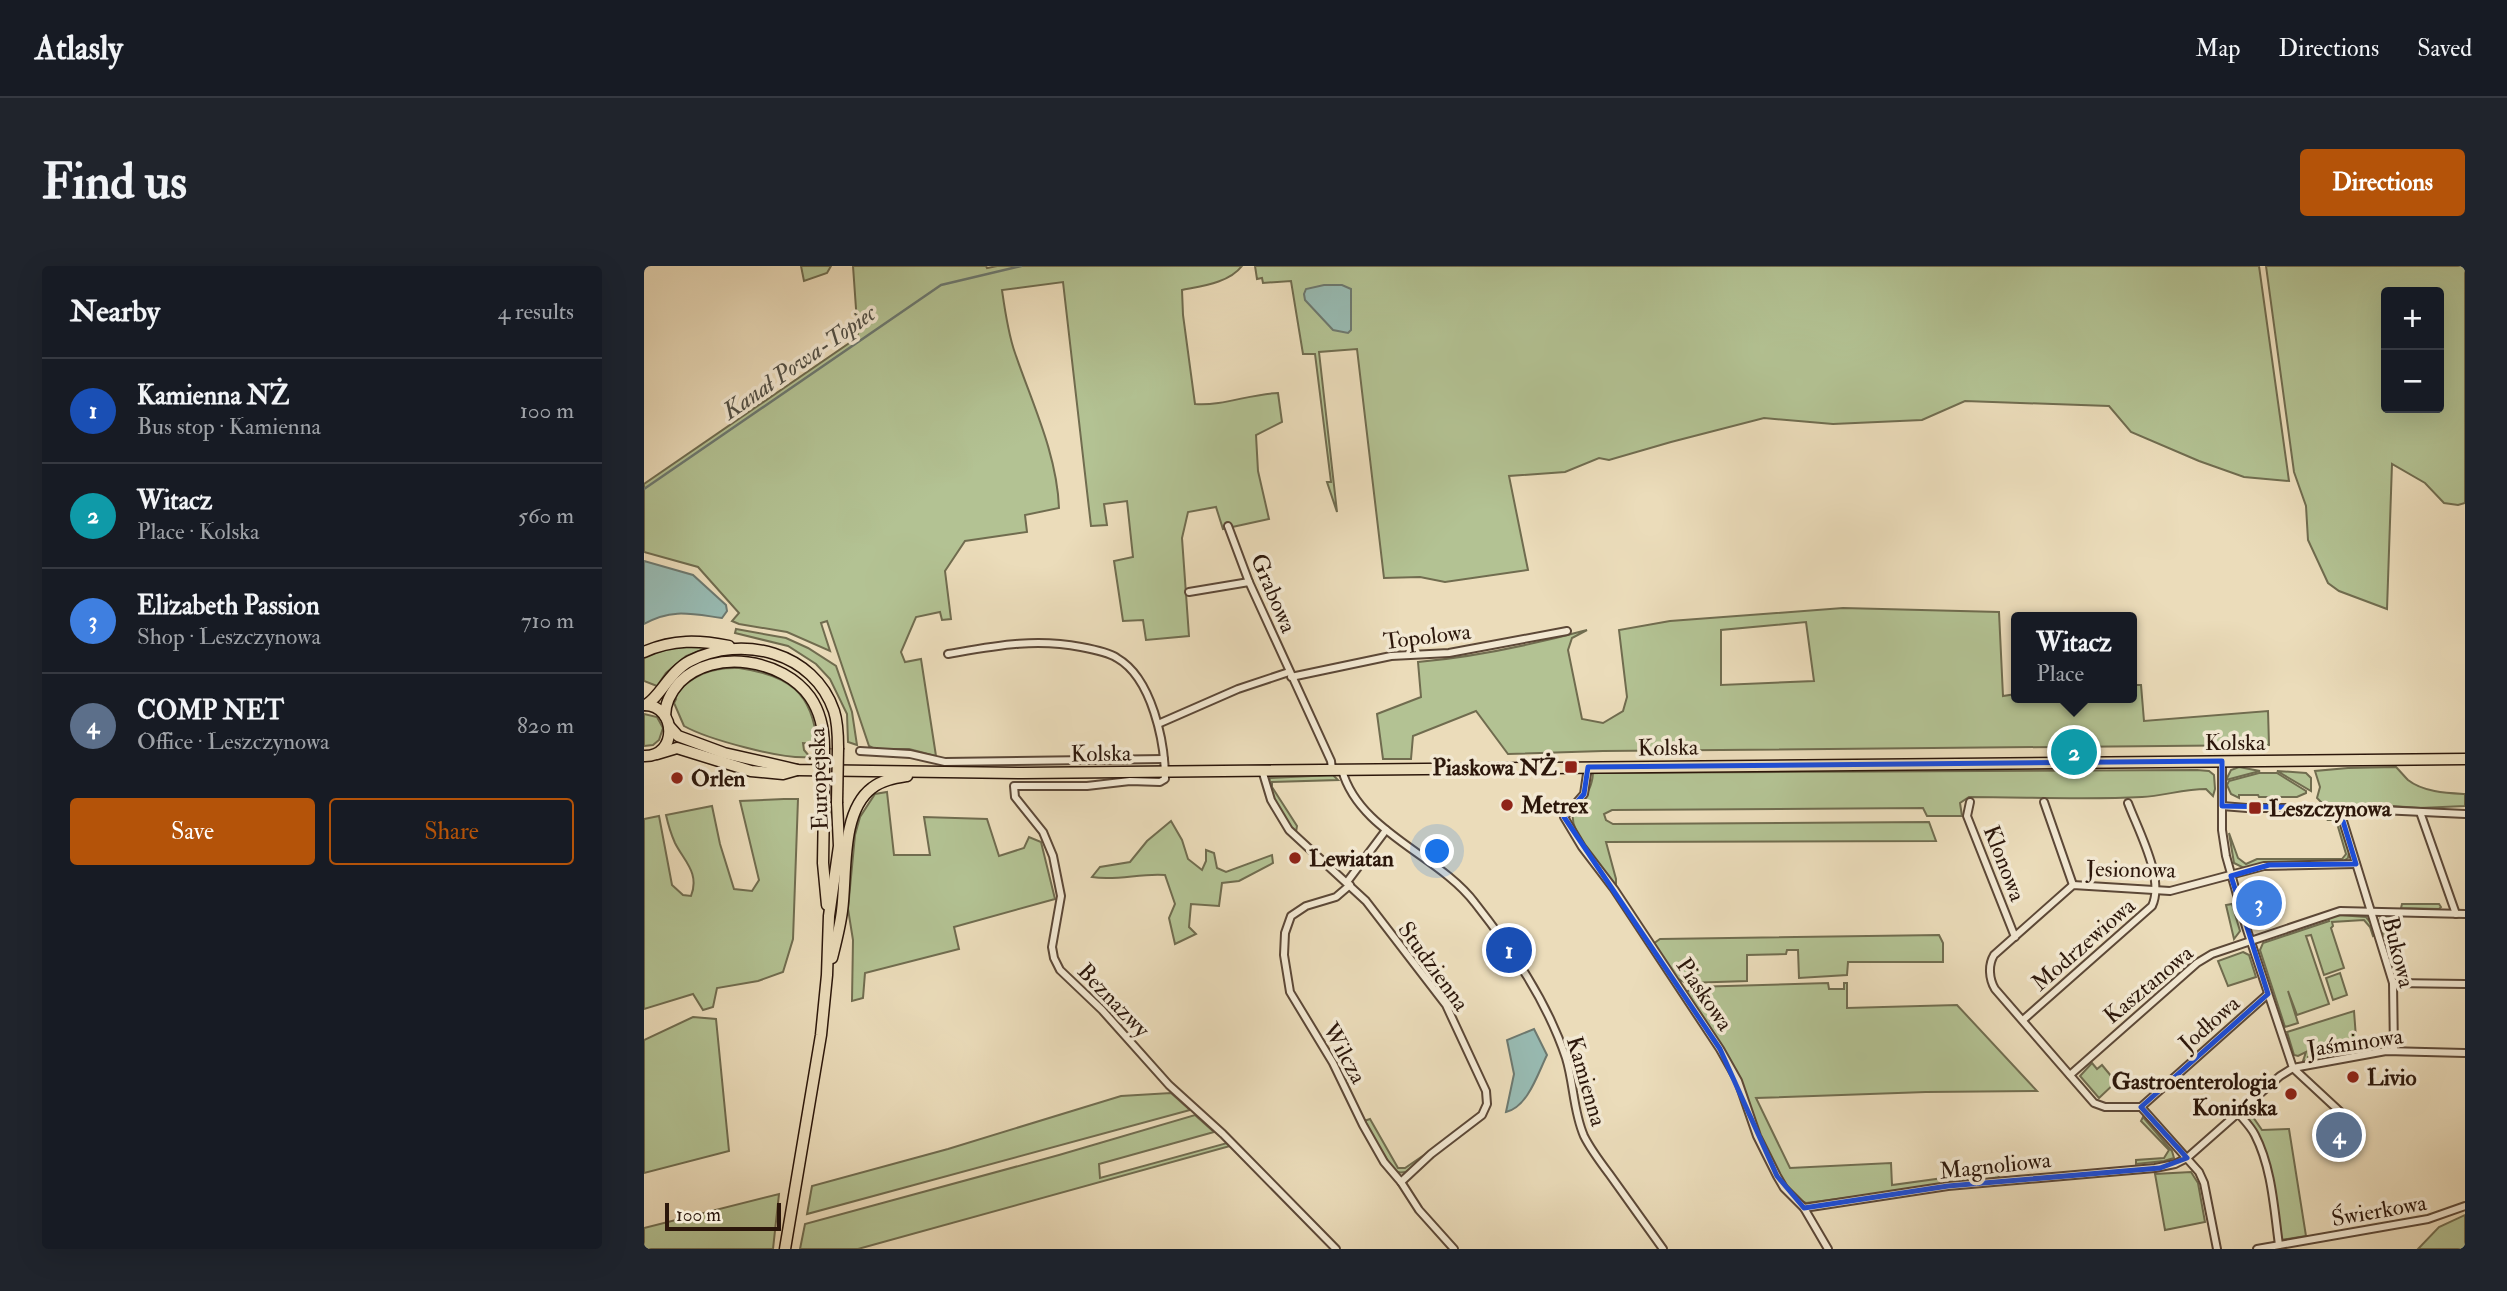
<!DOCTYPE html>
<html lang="en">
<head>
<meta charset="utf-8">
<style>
	:root { --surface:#171b24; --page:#20242c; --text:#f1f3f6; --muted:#9ea1a6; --line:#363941; --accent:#b45309 }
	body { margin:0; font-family:"IM FELL Double Pica",serif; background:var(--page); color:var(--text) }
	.controls { position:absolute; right:21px; top:21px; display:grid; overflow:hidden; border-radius:7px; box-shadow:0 7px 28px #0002 }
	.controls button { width:63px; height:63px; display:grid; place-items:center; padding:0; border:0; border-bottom:2px solid var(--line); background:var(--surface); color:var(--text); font:35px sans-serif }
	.scale { position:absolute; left:21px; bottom:18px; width:116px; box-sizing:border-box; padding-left:7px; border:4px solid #2c170b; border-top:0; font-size:19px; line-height:24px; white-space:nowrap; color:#2c170b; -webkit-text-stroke:5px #f2e8d2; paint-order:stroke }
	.you { position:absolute; left:794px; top:586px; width:24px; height:24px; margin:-18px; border:5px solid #fff; border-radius:50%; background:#1a73e8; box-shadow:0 0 0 10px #1a73e833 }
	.badge { display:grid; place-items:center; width:46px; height:46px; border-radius:50%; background:var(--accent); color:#fff; font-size:23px; font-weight:700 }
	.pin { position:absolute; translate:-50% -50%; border:4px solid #fff; box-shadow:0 2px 7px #0006 }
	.popup { position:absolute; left:1367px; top:346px; width:126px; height:91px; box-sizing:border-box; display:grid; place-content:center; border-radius:7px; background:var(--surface); filter:drop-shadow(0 2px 5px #0005); font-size:23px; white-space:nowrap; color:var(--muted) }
	.popup b { font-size:26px; color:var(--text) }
	.popup::after { content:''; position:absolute; left:50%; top:100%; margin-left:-14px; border:14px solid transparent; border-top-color:var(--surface) }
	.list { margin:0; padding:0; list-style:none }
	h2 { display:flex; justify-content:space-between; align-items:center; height:91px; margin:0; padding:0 28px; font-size:30px }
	h2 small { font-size:23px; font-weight:400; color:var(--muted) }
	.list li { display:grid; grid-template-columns:46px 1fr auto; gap:21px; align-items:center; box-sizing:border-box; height:105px; padding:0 28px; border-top:2px solid var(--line) }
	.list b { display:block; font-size:26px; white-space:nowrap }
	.list p { margin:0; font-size:23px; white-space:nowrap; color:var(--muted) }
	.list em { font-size:23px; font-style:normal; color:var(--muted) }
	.actions { display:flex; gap:14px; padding:21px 28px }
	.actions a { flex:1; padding:16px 0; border:2px solid var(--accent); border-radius:7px; text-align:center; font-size:24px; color:var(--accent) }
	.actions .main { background:var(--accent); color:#fff }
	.map { position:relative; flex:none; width:1821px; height:983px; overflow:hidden; border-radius:7px }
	header { display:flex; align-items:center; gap:42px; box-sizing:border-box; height:98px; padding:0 35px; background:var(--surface); border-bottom:2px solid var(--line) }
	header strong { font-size:33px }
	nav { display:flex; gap:38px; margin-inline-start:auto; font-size:24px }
	.intro { display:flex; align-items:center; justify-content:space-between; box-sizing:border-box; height:168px; padding:0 42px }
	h1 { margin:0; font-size:49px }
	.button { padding:18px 32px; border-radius:7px; background:var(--accent); color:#fff; font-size:24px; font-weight:700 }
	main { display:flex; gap:42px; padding:0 42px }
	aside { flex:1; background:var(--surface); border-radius:7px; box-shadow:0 7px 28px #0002 }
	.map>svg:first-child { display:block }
	.green { fill:#b3c293; stroke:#706c4f; stroke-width:2; fill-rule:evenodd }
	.water { fill:#98bbb3; stroke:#6d7970; stroke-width:2 }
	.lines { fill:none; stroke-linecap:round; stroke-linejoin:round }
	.stream { stroke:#6d7970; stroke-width:2.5 }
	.street-casing { stroke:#5c4837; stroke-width:10 }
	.primary-casing { stroke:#2c170b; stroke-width:13 }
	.street { stroke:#f2e8d2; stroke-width:6 }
	.primary { stroke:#ebdcba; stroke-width:10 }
	.primary-bridge-casing { stroke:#2c170b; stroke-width:13; stroke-linecap:butt }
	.primary-bridge { stroke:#ebdcba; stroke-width:10 }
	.marked { fill:none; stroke:#1d4ed8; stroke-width:5; stroke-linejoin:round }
	.poi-dot { fill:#8f2418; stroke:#f2e8d2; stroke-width:2.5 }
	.labels { text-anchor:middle; stroke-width:7; stroke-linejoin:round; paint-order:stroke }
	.street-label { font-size:23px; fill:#2c170b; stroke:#f2e8d2 }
	.poi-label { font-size:23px; font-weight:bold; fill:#2c170b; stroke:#f2e8d2; text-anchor:start }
	.water-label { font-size:24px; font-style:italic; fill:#525046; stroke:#f2e8d2 }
</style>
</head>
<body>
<header>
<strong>Atlasly</strong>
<nav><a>Map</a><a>Directions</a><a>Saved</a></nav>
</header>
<div class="intro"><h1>Find us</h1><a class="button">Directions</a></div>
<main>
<aside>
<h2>Nearby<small>4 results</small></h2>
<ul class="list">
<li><span class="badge" style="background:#1a4fb4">1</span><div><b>Kamienna NŻ</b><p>Bus stop · Kamienna</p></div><em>100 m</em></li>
<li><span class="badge" style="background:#0f9aa8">2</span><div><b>Witacz</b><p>Place · Kolska</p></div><em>560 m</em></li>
<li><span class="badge" style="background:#3f7fe0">3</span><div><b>Elizabeth Passion</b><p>Shop · Leszczynowa</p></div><em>710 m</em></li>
<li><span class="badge" style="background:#5c6f8a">4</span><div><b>COMP NET</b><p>Office · Leszczynowa</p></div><em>820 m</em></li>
</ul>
<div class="actions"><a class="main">Save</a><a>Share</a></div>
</aside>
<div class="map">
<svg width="1821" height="983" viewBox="0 0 1821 983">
	<rect width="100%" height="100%" fill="#ebdcba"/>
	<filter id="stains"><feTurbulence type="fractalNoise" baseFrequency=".00286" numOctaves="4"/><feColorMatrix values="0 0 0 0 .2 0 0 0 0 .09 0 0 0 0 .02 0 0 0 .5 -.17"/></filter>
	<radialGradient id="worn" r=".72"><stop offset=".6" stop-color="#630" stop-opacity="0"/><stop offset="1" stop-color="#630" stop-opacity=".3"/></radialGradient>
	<g class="green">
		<path d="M157,0H187L183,7L160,15Z"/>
		<path d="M209,0H342L343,2L353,0H598C585,17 558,20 538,24L539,49L551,138C580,140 605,128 634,127L638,156L612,169L614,205L625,253L579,263L572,241L544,246L538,272L545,370L502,374L499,354L479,355L470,295L489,291L483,235L460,238L463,259L447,260L419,16L358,24C361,45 364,67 371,87C388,137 413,188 415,242L381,249L383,266L321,275L301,305L307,353L298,354L296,346L272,351L257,386L261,396L277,393L292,490L265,483H231L225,480L183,355L177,357L186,385L143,366L95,358L88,355L95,347L54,301L0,286V218L214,71Z"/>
		<path d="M611,0H1615L1645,215L1600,211L1555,195L1487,166L1465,140L1321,135L1278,154L1189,158L1120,152L1027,176L965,194L955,192L921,206L865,210L884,304L801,316L776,311L740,312L713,83L675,86L693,246L683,216H687L671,88H659L647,15L619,17L618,12L613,13Z"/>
		<path d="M1622,0H1821V237L1814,239L1800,237L1781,217L1748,198L1743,343L1695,325L1684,317L1664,274L1662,240L1650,206ZM1742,26H1795V142H1742Z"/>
		<path d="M1199,342L1355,346L1359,430L1372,428V432H1488V419H1497L1500,455L1624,445L1625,479L959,485L864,488L832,445L769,470L767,493H739L733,448L777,431L774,396C831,391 887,379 943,364L928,372L924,384L938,453L959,457L979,445L983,431L975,364L1026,355ZM1162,356L1170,415L1077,419V364Z"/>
		<path d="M92,363L142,372L164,382L192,400L208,446L213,479L204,476L203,448L186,413L172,398L144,380L91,367Z"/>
		<path d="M41,378L65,381L42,390L22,407L13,420L0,415V390Z"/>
		<path d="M95,402C144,409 169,426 173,478L159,477L160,484L166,491C139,494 63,473 40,460L30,437L32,433L29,431C48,409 67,401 95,402Z"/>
		<path d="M0,448L13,451L19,462L15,474L9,479L0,480Z"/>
		<path d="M1595,501L1616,505L1582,514L1587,504Z"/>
		<path d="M1752,501C1756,505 1760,510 1764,514C1779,526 1803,527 1821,528V540L1776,542L1734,539H1680L1673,532L1676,521L1671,505L1704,502Z"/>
		<path d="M1553,504L1565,505L1570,509L1571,523L1569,530L1562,523C1540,523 1519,530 1498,531C1440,534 1383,531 1325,531L1316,537L1318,550H1283L1279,542L968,544L960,548L962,554L969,558L1285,556L1292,575L962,576L972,613V621C962,608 921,562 930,546C939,532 948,525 949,507Z"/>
		<path d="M1633,505L1662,507L1667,512V525Z"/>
		<path d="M1615,507H1633L1662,525V527L1653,531H1615L1614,529H1595V532L1587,528L1583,519L1585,515Z"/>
		<path d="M689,509L694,514L628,516V521L653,560L652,566C642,556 622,525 626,512Z"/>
		<path d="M243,526L250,589H286L280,551L343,553L355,590L380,582L385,571L397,576L411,633L310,661L315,683L221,707L219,732L208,735L209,674L204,643L211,569L216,551L231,528Z"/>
		<path d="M140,533H154L149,673L139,706L114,715L73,722L69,741L59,744L49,728L0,743V553L15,550L28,619L39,629L47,630C56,607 40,595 31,577C27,568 24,558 22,549L68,540L76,578L90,623L108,625L115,614L96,535Z"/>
		<path d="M1687,547L1695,553L1705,586L1704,592L1698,596H1625L1600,602L1590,597L1585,567L1594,592L1602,598L1613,593H1698L1702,588L1692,554H1684Z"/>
		<path d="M527,555L538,574L544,593L558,604L562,595V584L570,587L573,602L582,606L628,589L629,597L595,615L578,617L575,640L547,638L545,661L552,668L531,678L525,652L531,638L521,609C496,607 473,615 448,611L456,601L486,596L503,575Z"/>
		<path d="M1588,638L1596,665L1590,673L1582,639Z"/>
		<path d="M1758,638H1795L1797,641L1795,643L1757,642Z"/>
		<path d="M1695,649L1722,651L1727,657L1731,669L1729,670L1726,661L1720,654L1688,656L1689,660L1687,662L1700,702L1680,709L1667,669L1662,670L1685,738L1653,749L1644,725L1654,757L1641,761L1616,684L1619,677L1685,655L1684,652Z"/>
		<path d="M1745,650L1746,654L1739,662C1744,678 1746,711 1766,712V714H1756L1749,709L1734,657L1737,651Z"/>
		<path d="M1295,669L1299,677V696H1204L1203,709L1155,712L1154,684H1143L1142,688L1103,689V715L1042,717L1032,712L1009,678L1016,673Z"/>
		<path d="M1599,686L1605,689L1612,711L1584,720L1574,695Z"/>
		<path d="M1696,707L1703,729L1689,734L1682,712Z"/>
		<path d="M1184,717L1185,723H1200V717H1203V742L1313,739L1393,825L1282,826L1112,832L1146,902L1247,897L1248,919L1321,909L1327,904L1339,902L1346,908L1354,907L1355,912L1162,937L1155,934L1135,910L1106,847L1096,814L1042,727L1048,721Z"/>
		<path d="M1710,745L1713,785L1710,786L1708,783L1693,786V789L1679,792L1677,788L1664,791V794L1659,795L1662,786L1654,790L1650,789L1643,766Z"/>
		<path d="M49,751L72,753L85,885L0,907V774Z"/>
		<path d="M1448,797L1453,803L1458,799L1472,816L1455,832L1436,810Z"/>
		<path d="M527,827L546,844L163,948L168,920L304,883L477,830Z"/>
		<path d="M711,836L720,855L726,853L754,902H761L783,887C774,898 764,911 750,905L714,846Z"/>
		<path d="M1613,838L1615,840L1607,848L1618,864L1645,863L1662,970L1637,974L1617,876L1602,853L1605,851L1604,846Z"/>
		<path d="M551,849L570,866L455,898L456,912L583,877L586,880L214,983H156L161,958L415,889Z"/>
		<path d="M1499,851L1528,885L1530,892L1520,895L1492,898V894L1520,892L1525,884L1497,855Z"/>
		<path d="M1547,906L1554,917L1561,956L1521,964L1511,908Z"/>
		<path d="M135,928L129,983H0V962Z"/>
		<path d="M1821,949V983H1774L1795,961Z"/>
	</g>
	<g class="water">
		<path d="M680,19H698L707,23V64L704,67L689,64L661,34L660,28L662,23Z"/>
		<path d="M0,295L49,309L82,339L83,345L78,352C48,348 28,342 0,358Z"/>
		<path d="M890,763L903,789C894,807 884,841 862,846L870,808L863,774Z"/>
	</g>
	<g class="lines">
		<path class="stream" d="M0,223L297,19L377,0"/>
		<g class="street-casing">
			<g id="street">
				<path d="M584,260L605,316L687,495L688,503"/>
				<path d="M545,326L605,316"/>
				<path d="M304,388C351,380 390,372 437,381C448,383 464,386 473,392C508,412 521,476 521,513L516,516L486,515L443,520H370L371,531L399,566L409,590L417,630L408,681L410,692L416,704L458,744L525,819L579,868L692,983"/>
				<path d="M647,411L747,390L805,387L923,365"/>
				<path d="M514,458L594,423L645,406"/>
				<path d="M216,485L266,488L301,496L520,493"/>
				<path d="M944,501L940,528L920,551L938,581L970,623L1076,783L1094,815L1113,870L1133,910L1140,922L1160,942L1184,983"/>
				<path d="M618,504L627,534L645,564L722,635L802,739L842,825L843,838L838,849L787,888L757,916"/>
				<path d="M698,504C715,566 795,589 831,637C868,684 903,735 922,792C930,818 929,845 940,870C947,884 957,897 966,909C984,934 1001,958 1019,983"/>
				<path d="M1326,536L1323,550L1371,671"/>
				<path d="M1400,536L1429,619"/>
				<path d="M1578,540L1603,542H1695L1821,548"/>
				<path d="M1695,542L1749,717L1750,785"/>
				<path d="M1776,546L1812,648"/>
				<path d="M703,616L742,564"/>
				<path d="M706,619L692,631L662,640L647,650L641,667L640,689L646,726L689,797L719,859L740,896L757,916L775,944L810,983"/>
				<path d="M1749,717L1821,718"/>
				<path d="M1379,754L1508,640C1521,613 1494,564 1484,537"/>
				<path d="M1649,802L1742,785L1821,787"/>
				<path d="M1649,802L1705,854"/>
				<path d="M1426,809L1553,697L1568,688L1696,645L1821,648"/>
				<path d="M1497,841H1461L1450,837L1351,723C1345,713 1344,699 1350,689L1429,619L1526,625L1620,600L1712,598"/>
				<path d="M1497,841L1624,728"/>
				<path d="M1497,841L1555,906L1560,917L1573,983"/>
				<path d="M1594,847C1600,854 1607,861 1611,869C1628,902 1630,943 1635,979"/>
				<path d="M1160,942L1304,920L1511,902L1531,898L1543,892L1636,810L1649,802L1602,661L1582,590L1578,564V495"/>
				<path d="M1613,983L1784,953L1821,940"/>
			</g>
		</g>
		<g class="primary-casing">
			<g id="primary">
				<path d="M0,386C29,373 55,374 85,380"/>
				<path d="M1,439C14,434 26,405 46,395C98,368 170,386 190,445C194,457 194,470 194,482"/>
				<path d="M21,450C21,436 27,426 36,416C70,382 139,393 166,431C177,447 180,464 180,482"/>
				<path d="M26,461L34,470L80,487L154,504L379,507L1821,493"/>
				<path d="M13,488L33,482L107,505L139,508L153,504"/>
				<path d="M0,490C34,491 33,440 1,439"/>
				<path d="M180,537L179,597L183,639"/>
				<path d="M188,692C192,676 196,661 198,645C203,609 196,546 228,522C238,514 251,512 263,510"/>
				<path d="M141,983L177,769L183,709L185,650L195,580L193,537"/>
			</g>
		</g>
		<use href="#street" class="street"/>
		<use href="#primary" class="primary"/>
		<g class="primary-bridge-casing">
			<g id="primary-bridge">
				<path d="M180,537V482"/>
				<path d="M193,537L194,482"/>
			</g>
		</g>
		<use href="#primary-bridge" class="primary-bridge"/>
	</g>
	<path class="marked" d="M1578,495V540L1695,542L1712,598L1625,599L1587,610L1624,728L1497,841L1543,892L1516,902L1304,920L1160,942L1133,910L1076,783L920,551L940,528L944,501Z"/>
	<g class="poi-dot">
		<rect x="920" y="494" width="14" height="14" rx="3.5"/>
		<circle cx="33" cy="512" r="7"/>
		<circle cx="863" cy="539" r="7"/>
		<rect x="1604" y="535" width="14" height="14" rx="3.5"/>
		<circle cx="651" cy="592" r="7"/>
		<circle cx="1709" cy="811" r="7"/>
		<circle cx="1647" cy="828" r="7"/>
	</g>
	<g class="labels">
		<g class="street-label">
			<text transform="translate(630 327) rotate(67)" y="8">Grabowa</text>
			<text transform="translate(783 370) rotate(-7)" y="8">Topolowa</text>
			<text x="1591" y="484">Kolska</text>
			<text transform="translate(1024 481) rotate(-1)" y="8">Kolska</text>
			<text transform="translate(457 487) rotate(-1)" y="8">Kolska</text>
			<text transform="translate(174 513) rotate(-92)" y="8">Europejska</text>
			<text transform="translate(1361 597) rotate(69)" y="8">Klonowa</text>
			<text transform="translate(1487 603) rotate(1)" y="8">Jesionowa</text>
			<text transform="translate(1439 678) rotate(-41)" y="8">Modrzewiowa</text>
			<text transform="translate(1755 686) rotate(76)" y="8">Bukowa</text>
			<text transform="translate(790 700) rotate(54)" y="8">Studzienna</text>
			<text transform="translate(1504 718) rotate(-40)" y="8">Kasztanowa</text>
			<text transform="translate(1061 728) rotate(56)" y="8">Piaskowa</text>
			<text transform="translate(470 734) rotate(46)" y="8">Beznazwy</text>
			<text transform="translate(1565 757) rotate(-41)" y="8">Jodłowa</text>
			<text transform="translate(1711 776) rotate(-8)" y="8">Jaśminowa</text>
			<text transform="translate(701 787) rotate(61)" y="8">Wilcza</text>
			<text transform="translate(943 815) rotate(74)" y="8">Kamienna</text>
			<text transform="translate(1351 899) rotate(-6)" y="8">Magnoliowa</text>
			<text transform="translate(1735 944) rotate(-10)" y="8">Świerkowa</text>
		</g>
		<g class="poi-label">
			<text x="913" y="509" text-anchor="end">Piaskowa NŻ</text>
			<text x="47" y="520">Orlen</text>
			<text x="877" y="547">Metrex</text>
			<text x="1625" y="550">Leszczynowa</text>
			<text x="665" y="600">Lewiatan</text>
			<text x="1723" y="819">Livio</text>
			<text x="1633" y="823" text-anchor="end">Gastroenterologia<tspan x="1633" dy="26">Konińska</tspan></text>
		</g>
		<g class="water-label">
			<text transform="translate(155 96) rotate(-35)" y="8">Kanał Powa-Topiec</text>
		</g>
	</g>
	<rect width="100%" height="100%" filter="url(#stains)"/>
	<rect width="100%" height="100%" fill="url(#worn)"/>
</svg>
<div class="controls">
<button>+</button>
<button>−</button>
</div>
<div class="scale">100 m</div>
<div class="you"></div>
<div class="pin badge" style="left:865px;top:684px;background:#1a4fb4">1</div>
<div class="pin badge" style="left:1430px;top:486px;background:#0f9aa8">2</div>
<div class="popup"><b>Witacz</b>Place</div>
<div class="pin badge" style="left:1615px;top:637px;background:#3f7fe0">3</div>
<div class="pin badge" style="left:1695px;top:869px;background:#5c6f8a">4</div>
</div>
</main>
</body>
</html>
